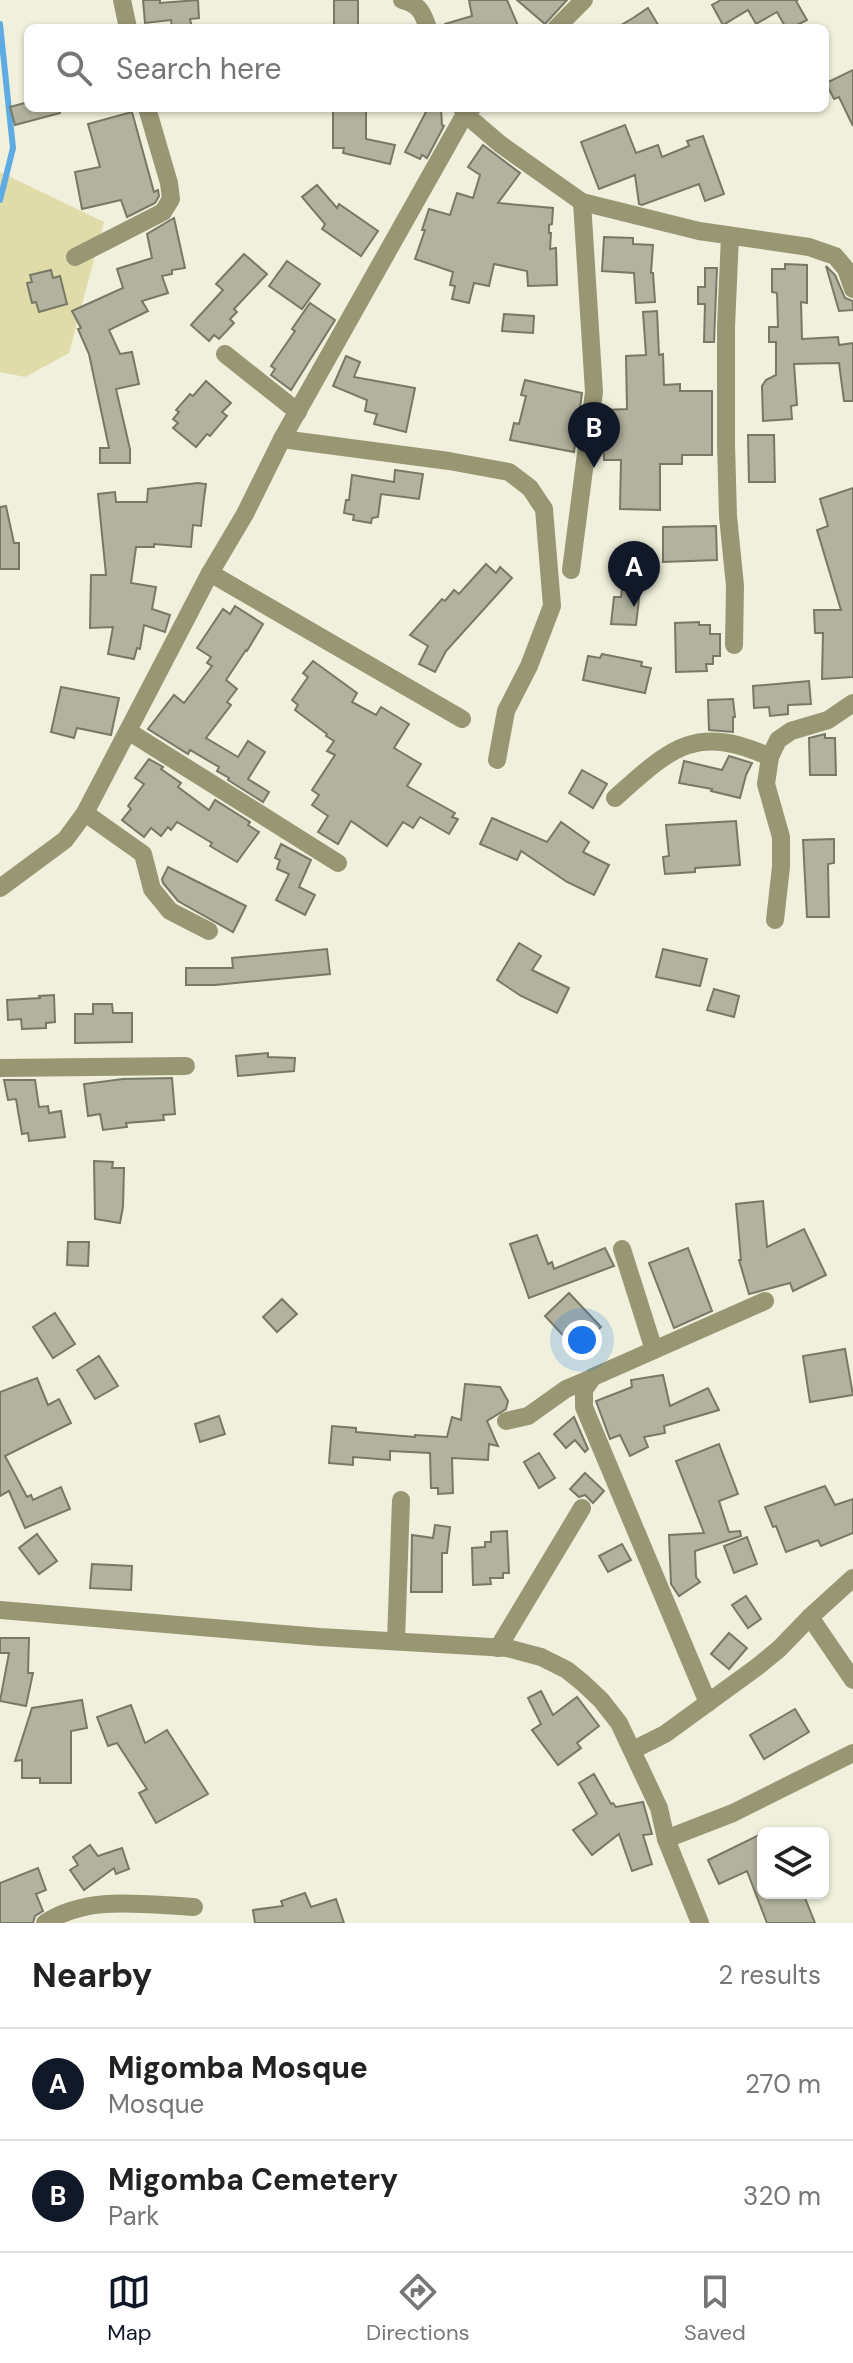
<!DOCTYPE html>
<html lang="en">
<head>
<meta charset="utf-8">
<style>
	:root { --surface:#fff; --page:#f6f6f6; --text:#222; --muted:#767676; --line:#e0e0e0; --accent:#111827 }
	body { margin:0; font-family:"DM Sans",sans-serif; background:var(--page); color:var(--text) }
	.controls { position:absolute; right:24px; bottom:24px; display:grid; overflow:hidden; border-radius:12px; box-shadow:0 2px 6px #0004 }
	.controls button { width:72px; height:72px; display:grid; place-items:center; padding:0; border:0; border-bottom:2px solid var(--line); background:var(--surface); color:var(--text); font:40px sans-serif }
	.you { position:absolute; left:582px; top:1340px; width:28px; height:28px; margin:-20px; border:6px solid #fff; border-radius:50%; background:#1a73e8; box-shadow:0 0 0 12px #1a73e833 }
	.badge { display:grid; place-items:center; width:52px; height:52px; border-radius:50%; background:var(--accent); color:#fff; font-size:26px; font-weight:700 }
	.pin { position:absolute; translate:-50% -66px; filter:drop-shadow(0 2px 4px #0008) }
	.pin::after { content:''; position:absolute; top:42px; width:28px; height:24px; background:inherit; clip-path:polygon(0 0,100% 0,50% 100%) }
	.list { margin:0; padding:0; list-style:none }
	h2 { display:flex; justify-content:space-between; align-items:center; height:104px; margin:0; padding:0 32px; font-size:34px }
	h2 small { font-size:26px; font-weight:400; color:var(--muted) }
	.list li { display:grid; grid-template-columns:52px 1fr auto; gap:24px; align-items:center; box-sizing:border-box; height:112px; padding:0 32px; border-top:2px solid var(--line) }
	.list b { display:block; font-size:30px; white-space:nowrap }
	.list p { margin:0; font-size:26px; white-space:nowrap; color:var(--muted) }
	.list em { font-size:26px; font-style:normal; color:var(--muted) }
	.icon { flex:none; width:44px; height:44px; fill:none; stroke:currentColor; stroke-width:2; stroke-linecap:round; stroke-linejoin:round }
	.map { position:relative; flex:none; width:853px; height:1923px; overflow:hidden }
	.search { position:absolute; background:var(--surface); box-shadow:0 2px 6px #0004; left:24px; right:24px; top:24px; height:88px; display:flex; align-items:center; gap:20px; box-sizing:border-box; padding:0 28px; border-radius:12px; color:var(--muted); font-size:30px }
	.sheet { height:328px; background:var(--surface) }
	nav { display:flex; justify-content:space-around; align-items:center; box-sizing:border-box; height:112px; border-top:2px solid var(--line); background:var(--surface); font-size:22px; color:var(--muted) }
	nav a { display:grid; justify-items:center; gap:4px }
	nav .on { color:var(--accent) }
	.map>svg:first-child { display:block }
	.green { fill:#dfdca9 }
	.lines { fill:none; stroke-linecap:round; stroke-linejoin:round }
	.stream { stroke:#5eabe3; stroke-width:6 }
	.building { fill:#b2b29e; stroke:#787866; stroke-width:2 }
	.minor { stroke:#989673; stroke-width:18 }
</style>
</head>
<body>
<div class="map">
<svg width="853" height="1923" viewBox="0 0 853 1923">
	<rect width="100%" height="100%" fill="#f0f0dc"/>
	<path class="green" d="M0,172L104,222L69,353L25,377L0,372Z"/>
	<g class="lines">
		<path class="stream" d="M0,24L13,148L0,200"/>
	</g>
	<g class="building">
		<path d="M143,0H160V3L198,0L199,18L190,19L192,28H172L171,20L145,23Z"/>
		<rect x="334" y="0" width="24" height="28"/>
		<path d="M469,0H507L519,28H446L445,24L472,16Z"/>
		<path d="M517,0H567L545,24Z"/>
		<path d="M721,0H798L796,1L807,20L791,28H786L777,12L756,24L748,10L723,25L712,5Z"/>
		<path d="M648,8L660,28H616L633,18Z"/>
		<path d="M853,70V126L839,97L834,99L826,83Z"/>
		<path d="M28,102V108H59L60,113L15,125L10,107Z"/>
		<path d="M333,108H366V139L395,145L390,164L343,153L344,148H333Z"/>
		<path d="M428,108H441L442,125L444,126L427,158L422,155L420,159L405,152Z"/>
		<path d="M132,112L154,192L158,190L159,196L155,203L127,217L121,200L82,209L75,172L100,167L88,124Z"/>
		<path d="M625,125L636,153L658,145L662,157L689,146L687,141L703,136L724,194L705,201L699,184L642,205L639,204L635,175L599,189L581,142Z"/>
		<path d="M483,145L520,173L498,203L553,208L552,224L549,225V233H551L550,249L556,248L557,285L528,286L527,271L494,264L489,286L474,283L469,303L452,299L455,286L450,285L453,272L415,259L425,230H422L429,209L450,215L457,193L473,198L480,175L468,167Z"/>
		<path d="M317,185L337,208L339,204L378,231L361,256L322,229L325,224L302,197Z"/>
		<path d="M174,218L185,268L172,270V274L162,276L168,293L142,301L148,311L109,330L120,354L132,352L139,384L116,389L130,449V463H100V448H109L89,354L78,329L81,328L72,311L123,288L117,269L152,258L147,234Z"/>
		<path d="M604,237L633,238V244L653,245L651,273H653L655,302L636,303L634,273L602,271Z"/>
		<path d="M244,254L267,274L234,309L237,312L230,319L234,323L219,339L214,335L209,341L191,325L223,290L216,284Z"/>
		<path d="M287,261L320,284L302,309L269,286Z"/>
		<path d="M785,264L807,265V303L801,302L802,339L838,337L839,345L853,343V401H844L839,363L794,364L797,405L791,406L792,419L763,421L762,386L766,380L776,375V342H769V327H778L777,293L772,292V269H785Z"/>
		<path d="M826,266L835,275L845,298L853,301V310L839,311Z"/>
		<path d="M705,268H717L714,342H704L705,304H698V287H705Z"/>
		<path d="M51,270L53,278L60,276L67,304L39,312L36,302L32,303L27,283L32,282L30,275Z"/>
		<path d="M310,303L335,320L291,390L271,375L275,369L271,366L295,331L292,329Z"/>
		<path d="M657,311L659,355L663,354L664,385L680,384V391H712V455H682V464H660V510L620,509L621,460H604L602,426L604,410L627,409L626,356L646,355L643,312Z"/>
		<path d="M504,314L534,316L533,333L502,331Z"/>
		<path d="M346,356L360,362L354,377L415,388L406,432L374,424L377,414L365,411L367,400L333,386Z"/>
		<path d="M525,380L582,393L574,452L510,440L514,423L519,424L526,396L521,395Z"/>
		<path d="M206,381L231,403L222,412L227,416L210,436L207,434L196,447L173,428L178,423L173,419L179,412L176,410L190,394L193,396Z"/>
		<path d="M748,435H774L775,482H749Z"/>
		<path d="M395,470L423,474L419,499L381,494L378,517L372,518L371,523L353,520L354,515L344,513L346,500H349L352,475L394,482Z"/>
		<path d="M198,483L206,484L204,498L201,526L193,525L191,547L154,544V547H136L131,583L156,587L152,609L170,615L165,632L144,625L140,649L137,648L134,659L108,654L113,627L90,628L91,575H106L98,494L115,492L116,502H147L148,489Z"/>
		<path d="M853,488V677L822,679L823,633H815L814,610H841L817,530L828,526L820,499Z"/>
		<path d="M6,506L14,543H19V569H0V507Z"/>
		<path d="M716,526L717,560L663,562V527Z"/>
		<path d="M486,564L496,573L500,567L512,578L446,651L435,672L419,664L428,646L410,635L442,599L445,601L454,590L459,594Z"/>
		<path d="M622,589L640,590L636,625L611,624L614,597H621Z"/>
		<path d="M235,606L263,624L247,651L246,650L226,680L237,689L227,702L231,705L206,738L238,757L248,741L265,752L248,779L269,792L263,802L228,780L229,778L217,771L219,767L190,750L188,754L148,729L174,695L184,703L212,666L207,663L211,657L197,648L223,609L230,614Z"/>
		<path d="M699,622V625H710V634H720V656H713V664H706L707,671L676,672L675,623Z"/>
		<path d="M602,654L642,662L641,666L651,668L645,693L583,680L588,656L600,658Z"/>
		<path d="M313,661L357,693L352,702L376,715L381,707L409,724L394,748L421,764L407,786L455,813L452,817L458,819L449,834L420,817L413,828L403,822L387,846L351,821L338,844L318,832L328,816L312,805L319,795L312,790L335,755L327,751L334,741L326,736L327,734L295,710L298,705L292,700L308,677L303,673Z"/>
		<path d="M809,681L811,704L788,705V714L770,716L769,707L754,708L753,686Z"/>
		<path d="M61,687L119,698L111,735L77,728L74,738L51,732Z"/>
		<path d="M733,699L735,717H733V732L709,730L708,700Z"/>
		<path d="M825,734V738H835L836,775H810L809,738Z"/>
		<path d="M729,756L752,763L746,775L740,798L711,791L712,789L679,783L684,761L722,770Z"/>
		<path d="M149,759L163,767L161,769L181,783L178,787L209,810L215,800L250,822L248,825L259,832L237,862L210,846L212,843L177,822L171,830L168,827L161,836L151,828L144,837L122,820L131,809L128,806L144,784L135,778Z"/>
		<path d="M582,770L607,784L593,808L569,793Z"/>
		<path d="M492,818L547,842L561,822L589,842L583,852L609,865L594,895L567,882L521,851L517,860L480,844Z"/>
		<path d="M736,821L740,865L695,868V872L665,874L663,857L669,856L666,825Z"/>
		<path d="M834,839V863L828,864L829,917H807L803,840Z"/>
		<path d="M281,844L311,860L299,887L315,895L305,915L276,900L289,874L277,869L280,860L275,858Z"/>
		<path d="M168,867L246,906L233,932L178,901L163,883L162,879Z"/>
		<path d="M519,943L541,956L532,970L569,988L557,1013L521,996L497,980Z"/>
		<path d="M327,949L330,974L215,985H186V968H233L232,958Z"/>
		<path d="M663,949L707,959L700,986L656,977Z"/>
		<path d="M714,989L739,996L734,1017L707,1010Z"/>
		<path d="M54,995L55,1022L46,1023V1028L22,1029L21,1019L8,1020L7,1000L40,998L39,996Z"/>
		<path d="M93,1004H112L113,1013H132V1042L75,1043V1014H93Z"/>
		<path d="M268,1053V1057L295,1058L294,1071L238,1076L236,1056Z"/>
		<path d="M172,1078L175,1114L163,1115L164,1120L126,1123L127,1127L103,1130L100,1114L88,1116L84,1084L123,1079Z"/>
		<path d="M4,1080H35L39,1107L48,1106L49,1113L61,1111L65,1137L29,1141L28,1133L22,1134L16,1099L8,1100Z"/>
		<path d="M94,1161L113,1162L112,1168H124L123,1207L120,1223L95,1219Z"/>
		<path d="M763,1201L767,1247L804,1229L826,1275L793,1291L790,1283L749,1294L739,1260H741L736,1204Z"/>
		<path d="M537,1235L548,1264L552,1262L554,1269L605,1248L614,1266L529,1298L510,1244Z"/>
		<path d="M68,1242H89L88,1266L67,1265Z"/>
		<path d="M688,1248L712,1311L674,1328L649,1263Z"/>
		<path d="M569,1293L601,1327L576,1349L545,1316Z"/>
		<path d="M282,1299L297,1314L277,1332L263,1317Z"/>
		<path d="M55,1313L75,1344L53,1358L33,1327Z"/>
		<path d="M845,1349L853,1395L810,1402L803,1356Z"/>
		<path d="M99,1356L118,1386L95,1399L77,1370Z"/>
		<path d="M663,1375L670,1406L708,1388L719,1410L664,1426L665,1433L644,1437L648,1447L630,1456L620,1435L610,1439L596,1401L632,1387L631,1380Z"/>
		<path d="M37,1378L48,1405L59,1399L71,1423L5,1456L27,1497L31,1495L33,1500L61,1487L70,1509L25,1528L9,1491L0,1496V1392Z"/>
		<path d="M465,1384L500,1387L508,1401L506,1409L487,1421L498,1446L489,1444L488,1460L452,1458L453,1493L438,1494V1488H431L430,1453L390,1451V1460L353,1457V1465L329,1463L332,1426L356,1428V1432L415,1437V1435L447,1437L452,1417L461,1420Z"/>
		<path d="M219,1416L225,1434L200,1442L195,1424Z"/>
		<path d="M574,1417L588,1449L585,1452L575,1440L566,1448L554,1434Z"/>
		<path d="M719,1444L738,1494L719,1501L729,1532L740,1531L741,1536L695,1551L696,1577L700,1582L679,1596L671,1584L669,1535L704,1533L676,1461Z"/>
		<path d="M539,1453L555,1478L539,1488L524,1462Z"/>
		<path d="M585,1473L604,1491L593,1503L585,1495L579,1497L570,1489Z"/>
		<path d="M825,1486L835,1505L853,1499V1533L821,1546L818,1540L786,1552L776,1526L773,1527L765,1507Z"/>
		<path d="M435,1525L450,1527L447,1553H442V1592H411L412,1535L433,1538Z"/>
		<path d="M507,1531L509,1573H503V1578H490L491,1584L473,1585L472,1548L485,1547V1542H491V1532Z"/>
		<path d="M37,1534L57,1561L39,1574L19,1548Z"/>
		<path d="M747,1537L757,1564L734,1573L724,1546Z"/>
		<path d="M622,1544L631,1560L608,1572L599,1556Z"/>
		<path d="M92,1564L132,1566L131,1590L90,1588Z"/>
		<path d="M746,1596L761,1619L748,1628L732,1605Z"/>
		<path d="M729,1633L747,1648L729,1669L711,1654Z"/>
		<path d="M0,1638H29L28,1673H33L26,1706L0,1701L9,1653H0Z"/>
		<path d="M541,1691L553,1715L577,1697L599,1726L577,1743L581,1748L558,1765L532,1730L541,1724L528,1698Z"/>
		<path d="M82,1700L87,1728L71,1731V1783H40V1778H22V1760L15,1761L32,1708Z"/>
		<path d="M131,1705L145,1743L167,1730L208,1794L156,1823L139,1793L147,1789L117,1743L108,1746L97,1717Z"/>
		<path d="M795,1709L809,1732L764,1759L750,1735Z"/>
		<path d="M594,1774L611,1804L613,1803L616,1807L643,1802L652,1834L643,1835L652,1864L632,1871L619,1834L592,1855L573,1830L597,1814L579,1783Z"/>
		<path d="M763,1833V1893H803L815,1923H767L747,1871L719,1884L708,1860Z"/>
		<path d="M90,1845L98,1856L122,1848L129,1869L116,1874L114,1868L84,1890L70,1870L78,1865L73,1857Z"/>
		<path d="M38,1868L46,1890L36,1894L43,1911L35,1916L33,1923H0V1883Z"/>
		<path d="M305,1893L311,1907L336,1899L344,1923H255L253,1910L283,1906L281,1901Z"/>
	</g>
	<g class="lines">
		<g class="minor">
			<path d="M122,0L128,28"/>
			<path d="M402,0C419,4 423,13 428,28"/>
			<path d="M556,28L584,0"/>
			<path d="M462,108L465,114L500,144L582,202L699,231L809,247L835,256L846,269L853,289"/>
			<path d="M730,236L726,327V444L728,516L735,586L734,645"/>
			<path d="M75,257L163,212L171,199L169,183L147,108"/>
			<path d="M225,354L298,412"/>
			<path d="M282,439L449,461L509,472L530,488L544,509L552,606L529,666L506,711L497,760"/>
			<path d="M571,570L594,392L582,202"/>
			<path d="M210,573L462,719"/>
			<path d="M128,731L338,863"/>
			<path d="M615,798C671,748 695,723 770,757"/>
			<path d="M85,813L143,854L152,889L170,911L209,931"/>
			<path d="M0,888L65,840L85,813L210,573L245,514L282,439L465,114L472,108"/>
			<path d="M775,920L781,867V837L766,784L770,757L778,740L791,731L828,720L853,703"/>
			<path d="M0,1068L186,1066"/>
			<path d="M622,1249L654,1350"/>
			<path d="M506,1421L528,1416L566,1389L592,1378"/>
			<path d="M0,1610L320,1637L507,1648L541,1657L567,1670L583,1683L601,1700L619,1723L659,1808L666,1839L700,1923"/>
			<path d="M810,1617L853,1680"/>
			<path d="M396,1641L401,1500"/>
			<path d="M498,1648L582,1508"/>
			<path d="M708,1703L584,1407V1390L593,1377L765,1301"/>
			<path d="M633,1750L665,1734L757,1667L779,1649L810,1617L853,1578"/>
			<path d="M666,1839L733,1813L853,1753"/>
			<path d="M45,1923C89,1894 145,1905 194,1907"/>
		</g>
	</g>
</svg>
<div class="controls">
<button><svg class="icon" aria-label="layers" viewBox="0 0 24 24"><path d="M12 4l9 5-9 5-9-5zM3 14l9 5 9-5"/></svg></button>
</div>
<div class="you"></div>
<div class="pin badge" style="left:634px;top:607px">A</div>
<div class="pin badge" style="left:594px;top:468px">B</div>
<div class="search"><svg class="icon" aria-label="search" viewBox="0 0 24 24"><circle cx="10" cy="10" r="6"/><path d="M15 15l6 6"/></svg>Search here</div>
</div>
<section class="sheet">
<h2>Nearby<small>2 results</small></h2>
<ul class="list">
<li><span class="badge">A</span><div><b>Migomba Mosque</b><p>Mosque</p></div><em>270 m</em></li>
<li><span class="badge">B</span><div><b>Migomba Cemetery</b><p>Park</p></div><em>320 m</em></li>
</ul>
</section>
<nav>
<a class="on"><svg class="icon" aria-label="map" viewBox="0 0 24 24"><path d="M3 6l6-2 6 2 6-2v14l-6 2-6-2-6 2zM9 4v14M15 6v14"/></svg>Map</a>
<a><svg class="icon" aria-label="directions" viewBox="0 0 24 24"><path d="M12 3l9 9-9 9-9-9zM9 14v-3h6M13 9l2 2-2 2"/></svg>Directions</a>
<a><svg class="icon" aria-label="saved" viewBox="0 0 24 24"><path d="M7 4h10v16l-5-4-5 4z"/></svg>Saved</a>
</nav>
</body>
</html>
